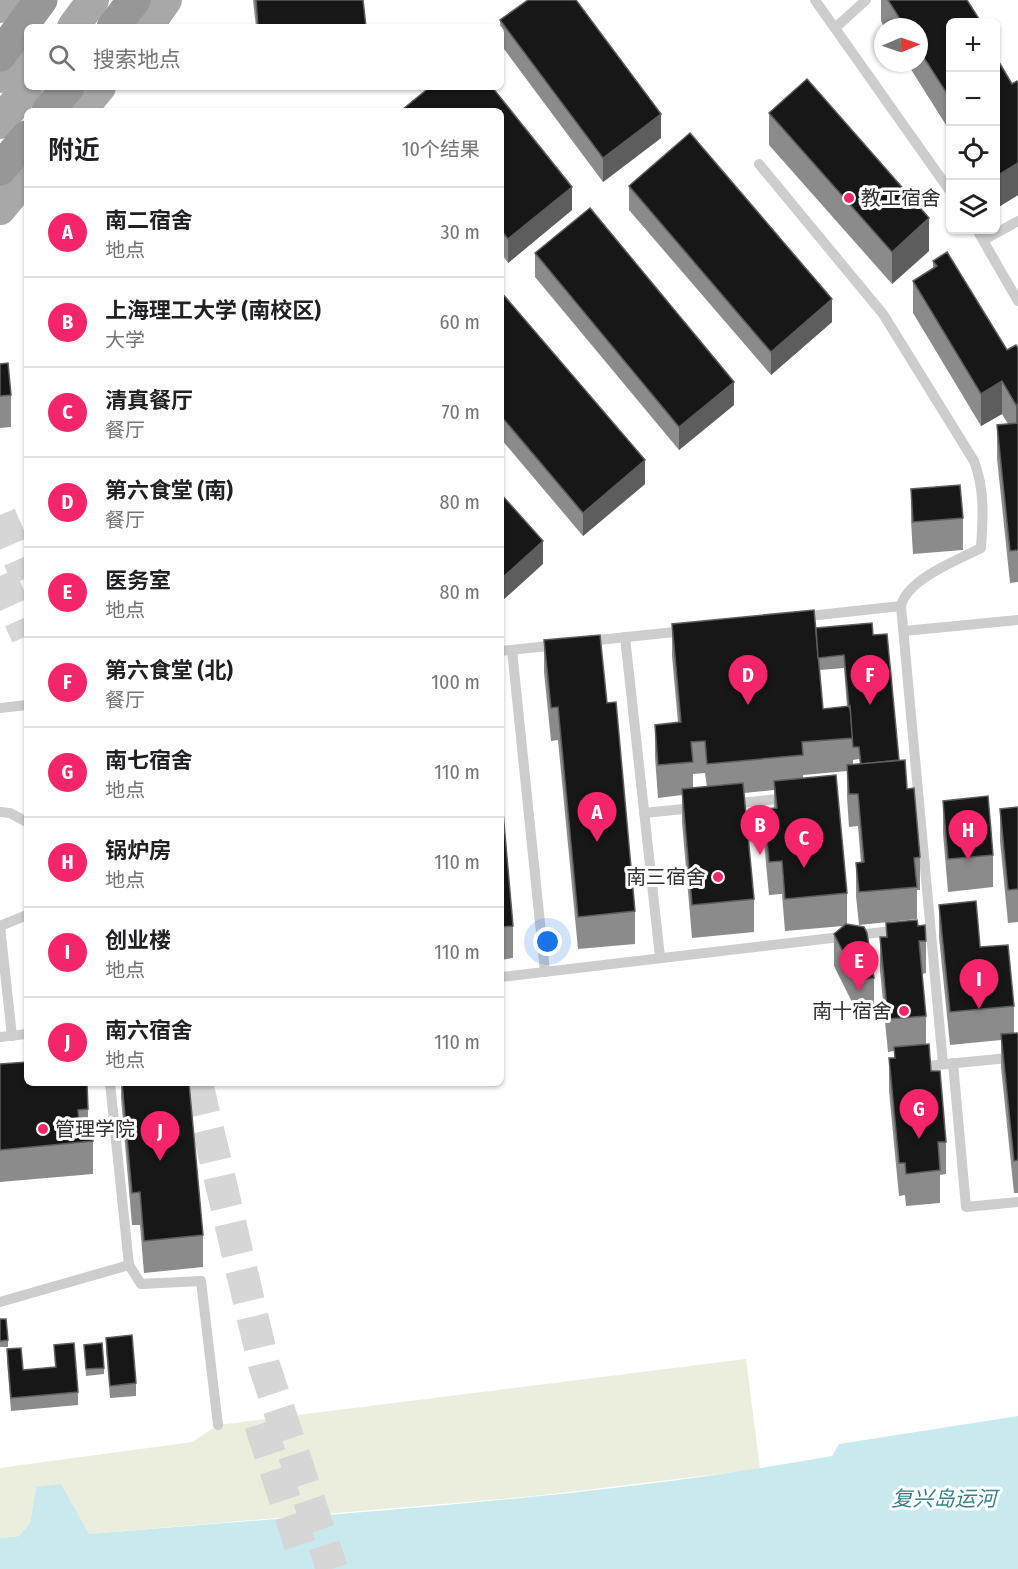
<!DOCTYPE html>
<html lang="zh">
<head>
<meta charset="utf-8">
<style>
	:root { --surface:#fff; --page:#f6f6f6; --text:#202124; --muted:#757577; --line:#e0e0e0; --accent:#f4256b }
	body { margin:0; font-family:"Fira Sans Condensed","Noto Sans SC",sans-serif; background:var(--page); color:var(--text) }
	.controls { position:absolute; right:18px; top:18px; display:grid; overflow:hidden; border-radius:9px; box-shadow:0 2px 4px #0004 }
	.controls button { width:54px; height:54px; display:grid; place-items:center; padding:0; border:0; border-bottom:2px solid var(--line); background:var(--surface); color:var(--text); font:30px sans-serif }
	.compass { position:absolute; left:874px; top:18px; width:54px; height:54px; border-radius:50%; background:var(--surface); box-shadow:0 2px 4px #0004; rotate:88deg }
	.you { position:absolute; left:548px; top:942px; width:21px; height:21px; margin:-15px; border:4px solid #fff; border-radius:50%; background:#1a73e8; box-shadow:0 0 0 9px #1a73e833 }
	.badge { display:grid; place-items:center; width:39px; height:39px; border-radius:50%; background:var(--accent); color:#fff; font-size:20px; font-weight:700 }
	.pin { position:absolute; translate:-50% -50px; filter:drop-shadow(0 2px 3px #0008) }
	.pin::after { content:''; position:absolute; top:32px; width:21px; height:18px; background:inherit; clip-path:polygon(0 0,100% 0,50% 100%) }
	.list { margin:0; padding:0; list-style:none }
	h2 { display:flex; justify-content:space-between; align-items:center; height:78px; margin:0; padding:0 24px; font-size:26px }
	h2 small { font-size:20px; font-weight:400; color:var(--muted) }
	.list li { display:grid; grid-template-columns:39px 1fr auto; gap:18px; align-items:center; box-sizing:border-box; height:90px; padding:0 24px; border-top:2px solid var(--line) }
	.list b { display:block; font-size:22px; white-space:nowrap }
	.list p { margin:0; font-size:20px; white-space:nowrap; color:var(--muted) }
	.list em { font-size:20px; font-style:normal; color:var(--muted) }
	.icon { flex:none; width:33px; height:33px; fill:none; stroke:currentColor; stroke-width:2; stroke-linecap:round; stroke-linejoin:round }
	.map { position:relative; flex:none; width:1018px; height:1569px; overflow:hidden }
	.search { position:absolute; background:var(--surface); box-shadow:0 2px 4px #0004; left:24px; top:24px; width:480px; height:66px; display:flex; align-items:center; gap:15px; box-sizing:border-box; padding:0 21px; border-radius:9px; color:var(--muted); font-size:22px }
	.panel { position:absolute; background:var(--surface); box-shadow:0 2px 4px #0004; left:24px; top:108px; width:480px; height:978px; border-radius:9px }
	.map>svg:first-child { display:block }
	.green { fill:#ebeedd }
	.water { fill:#c8eaef }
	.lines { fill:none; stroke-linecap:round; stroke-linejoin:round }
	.primary-tunnel { stroke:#d6d6d6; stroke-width:32; stroke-dasharray:32 16; stroke-linecap:butt }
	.lane { stroke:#cdcdcd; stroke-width:10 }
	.primary { stroke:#a8a8a8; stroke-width:32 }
	.highway { stroke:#979797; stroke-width:33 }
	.wall { fill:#8b8b8b; fill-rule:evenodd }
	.shaded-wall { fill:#5d5d5d }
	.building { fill:#171717; stroke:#5d5d5d; stroke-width:1.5 }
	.poi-dot { fill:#f4256b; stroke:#fff; stroke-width:2 }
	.labels { text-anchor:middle; stroke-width:6; stroke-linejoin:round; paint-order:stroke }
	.poi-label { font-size:20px; fill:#303030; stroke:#fff; text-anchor:start }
	.water-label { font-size:21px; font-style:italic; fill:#32818c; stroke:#fff }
</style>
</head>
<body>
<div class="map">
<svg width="1018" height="1569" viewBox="0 0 1018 1569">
	<rect width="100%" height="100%" fill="#fff"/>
	<path class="green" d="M746,1359L760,1469L535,1496L89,1534L36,1487L30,1523L19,1536L0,1538V1468L192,1442L218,1425Z"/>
	<path class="water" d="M1018,1416V1569H0V1538L19,1536L30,1523L36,1487L61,1484L89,1534C336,1513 587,1500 832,1456L839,1444Z"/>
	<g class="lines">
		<g class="primary-tunnel">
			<path d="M0,515L27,578"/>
			<path d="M0,576L27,636"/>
			<path d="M197,1083L264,1365L332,1569"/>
			<path d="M260,1424L300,1545"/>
		</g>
		<g class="lane">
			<path d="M815,0L950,191"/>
			<path d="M835,28L866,0"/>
			<path d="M759,164L883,314L974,461C985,490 983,517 981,548C958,560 907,579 901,606L943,1064"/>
			<path d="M977,230L1018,301"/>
			<path d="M984,240L1018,221"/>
			<path d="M800,617L901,606"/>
			<path d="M904,631L1018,620"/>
			<path d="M625,637L660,957"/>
			<path d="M589,641L684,631"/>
			<path d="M512,650L545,972"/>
			<path d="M501,651L558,645"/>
			<path d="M0,708L27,705"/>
			<path d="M731,804L787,798"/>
			<path d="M0,812L10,813L27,822"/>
			<path d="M644,813L694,808"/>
			<path d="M0,926L12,1036"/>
			<path d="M0,926L27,915"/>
			<path d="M501,977L900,930"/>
			<path d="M0,1037L27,1034"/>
			<path d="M953,1063L966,1207L1018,1202"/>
			<path d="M917,1067L1018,1057"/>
			<path d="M129,1265L141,1284L201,1281L218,1425"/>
			<path d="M0,1302L129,1265L110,1083"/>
		</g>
		<g class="primary">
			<path d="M0,7L5,0"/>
			<path d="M73,27L93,0"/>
			<path d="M147,27L166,0"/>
			<path d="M0,77L27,41"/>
			<path d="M80,111L100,87"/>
			<path d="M0,123L27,87"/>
			<path d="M0,209L27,176"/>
		</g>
		<g class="highway">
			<path d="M113,27L134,0"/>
			<path d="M0,55L41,0"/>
			<path d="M48,111L68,87"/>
			<path d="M0,169L27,137"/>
		</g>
	</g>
	<g class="wall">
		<path d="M253,0H363L366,27H256Z"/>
		<path d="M881,0H967L951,22V133L907,63H919V27H884L881,21Z"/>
		<path d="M500,20L661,138L603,182L501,45Z"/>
		<path d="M996,57L1012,84L1018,83V195L997,208L996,205Z"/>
		<path d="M262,87H280L262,89Z"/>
		<path d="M430,87H492L572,187V210L508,263L501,253V111H403V109Z"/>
		<path d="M769,113L929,251L892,284L769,145Z"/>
		<path d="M629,186L832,322L771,375L629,210Z"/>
		<path d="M535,253L734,405L679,450L535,277Z"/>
		<path d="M933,261L1007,350L1018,348V582L1010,583L997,458V425L1008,424L1002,414L981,426L913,313V281L933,268Z"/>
		<path d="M501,292L645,484L583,536L501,439Z"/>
		<path d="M0,364L11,395V427L0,428Z"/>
		<path d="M911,489L963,518V550L913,554L911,521Z"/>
		<path d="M672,624L816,628L873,635L899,760L907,789L920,857V890H917V919L859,925L856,896V863H861L858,826L849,827L847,797V771L803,775V778L847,893V924L874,978V1010L857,1012L834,966V934L843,926L785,931L782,894L769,895L764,842V809L774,808V790L744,793L754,899V932L692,938L682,822V795L658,798L655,757V725L678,722L672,656ZM844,668L847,707L823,709L820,670ZM859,759L860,764H853V760ZM705,773L707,787L693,788V774Z"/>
		<path d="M544,640L607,703L635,911V944L578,949L558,740L551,741L544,672Z"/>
		<path d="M501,789L513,926V958L501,960Z"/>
		<path d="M943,801L993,855V887L948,892L943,833Z"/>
		<path d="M1018,807V922L1008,923L1000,841V809Z"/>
		<path d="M939,905L980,947L1014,1006V1033H1018V1193H1014L1001,1067V1040L950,1045L939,937Z"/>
		<path d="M886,923L926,941V973L922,974L926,1016V1044L946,1142V1174L940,1175V1203L906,1206L905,1195L899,1196L889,1091V1058H894V1051L888,1052L880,970V937H886Z"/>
		<path d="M0,1064L88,1109V1121L93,1141V1174L0,1182Z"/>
		<path d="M121,1083H189L203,1235V1267L144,1273L140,1225H132L121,1098Z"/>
		<path d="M0,1319L8,1340V1347H0Z"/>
		<path d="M106,1338L136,1383V1396L110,1398L106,1350Z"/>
		<path d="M54,1345L78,1392V1405L11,1411L7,1361V1349L23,1370L55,1368Z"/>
		<path d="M84,1345L104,1368V1374L86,1376Z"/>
	</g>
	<g class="shaded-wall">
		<path d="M661,114V138L603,182V158Z"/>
		<path d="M1018,163V195L997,208V176Z"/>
		<path d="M572,187V210L508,263V239Z"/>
		<path d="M929,218V251L892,284V252Z"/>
		<path d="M832,299V322L771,375V352Z"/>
		<path d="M1002,381V414L981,426V394Z"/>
		<path d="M734,382V405L679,450V427Z"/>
		<path d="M1018,404V436L1016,438V405Z"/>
		<path d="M645,460V484L583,536V513Z"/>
		<path d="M543,541V564L501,602V579Z"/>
	</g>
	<g class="building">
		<path d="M256,0H363L366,27H258Z"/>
		<path d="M528,0H576L661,114L603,158L500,20Z"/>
		<path d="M888,0H967L981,22H951V100L919,50V27H905Z"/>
		<path d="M996,57L1012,84L1017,81L1018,83V163L997,176L996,173Z"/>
		<path d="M807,79L929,218L892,252L769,113Z"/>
		<path d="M430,87H492L572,187L508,239L501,230V111H405L403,109Z"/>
		<path d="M690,133L832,299L771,352L629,186Z"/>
		<path d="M590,208L734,382L679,427L535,253Z"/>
		<path d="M947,252L1007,350L1016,345L1018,348V404L1016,405L1002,381L981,394L913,281L937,266L933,261Z"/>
		<path d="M501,292L645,460L583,513L501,416Z"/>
		<path d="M8,363L11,395L0,396V364Z"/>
		<path d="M1018,423V550L1010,551L997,425Z"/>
		<path d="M960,485L963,518L913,522L911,489Z"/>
		<path d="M501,494L543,541L501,579Z"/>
		<path d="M814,610L823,709L850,706L853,738L802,742L803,755L707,764L705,741L691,742L693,762L658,765L655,725L681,722L672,624Z"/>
		<path d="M872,623L873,635L887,634L899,760L861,764L859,747H853L850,706L849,707L844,655L818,658L816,628Z"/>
		<path d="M600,635L607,703L616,702L635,911L578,917L558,707L551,708L544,640Z"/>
		<path d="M905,760L907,789L914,788L920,857L914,858L917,887L859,892L856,863L864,862L858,794H849L847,765Z"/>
		<path d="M836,775L847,893L785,899L782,861L769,862L764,809L777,808L774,781Z"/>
		<path d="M743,783L754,899L692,905L682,789Z"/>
		<path d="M501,789L513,926L501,927Z"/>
		<path d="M988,796L993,855L948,859L943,801Z"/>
		<path d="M1018,807V889L1008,890L1000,809Z"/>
		<path d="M976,901L980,947L1008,945L1014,1006L950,1012L939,905Z"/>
		<path d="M917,920L918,926L925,925L926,941H919L926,1016L888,1019L880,937H887L886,923Z"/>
		<path d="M846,924L864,927L867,933L874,978L857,980L834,934Z"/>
		<path d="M1018,1033V1160L1014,1161L1001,1034Z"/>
		<path d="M929,1044L931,1071H940L946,1142H938L940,1170L906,1174L905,1163H899L889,1058H895L894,1047Z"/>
		<path d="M27,1062V1083H87L88,1109L78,1110L79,1122L91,1121L93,1141L0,1150V1064Z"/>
		<path d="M122,1083H189L203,1235L144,1241L140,1192L132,1193Z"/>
		<path d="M0,1319H6L8,1340L0,1341Z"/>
		<path d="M132,1335L136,1383L110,1386L106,1338Z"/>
		<path d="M74,1343L78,1392L11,1398L7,1349L21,1348L23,1370L56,1367L54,1345Z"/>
		<path d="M102,1343L104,1368L86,1369L84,1345Z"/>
	</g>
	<g class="poi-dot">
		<circle cx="849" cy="198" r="6"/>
		<circle cx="718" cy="877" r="6"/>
		<circle cx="904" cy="1011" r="6"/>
		<circle cx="43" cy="1129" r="6"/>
	</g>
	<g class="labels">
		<g class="poi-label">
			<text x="861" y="205">教工宿舍</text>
			<text x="706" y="884" text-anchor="end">南三宿舍</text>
			<text x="892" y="1018" text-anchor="end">南十宿舍</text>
			<text x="55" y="1136">管理学院</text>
		</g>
		<g class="water-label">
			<text x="944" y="1506">复兴岛运河</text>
		</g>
	</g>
</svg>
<div class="controls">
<button>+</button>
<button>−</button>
<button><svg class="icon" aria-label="locate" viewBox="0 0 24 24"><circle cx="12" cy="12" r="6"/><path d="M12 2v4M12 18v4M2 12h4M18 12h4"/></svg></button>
<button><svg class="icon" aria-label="layers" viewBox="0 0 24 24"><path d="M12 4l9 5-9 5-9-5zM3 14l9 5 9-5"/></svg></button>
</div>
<svg class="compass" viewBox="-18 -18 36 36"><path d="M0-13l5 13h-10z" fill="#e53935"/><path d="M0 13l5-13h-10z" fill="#757577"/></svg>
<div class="you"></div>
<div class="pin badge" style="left:597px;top:842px">A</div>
<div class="pin badge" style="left:760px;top:855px">B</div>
<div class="pin badge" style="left:804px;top:868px">C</div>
<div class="pin badge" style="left:748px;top:705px">D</div>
<div class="pin badge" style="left:859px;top:991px">E</div>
<div class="pin badge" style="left:870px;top:705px">F</div>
<div class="pin badge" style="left:919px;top:1139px">G</div>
<div class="pin badge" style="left:968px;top:860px">H</div>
<div class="pin badge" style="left:979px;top:1009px">I</div>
<div class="pin badge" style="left:160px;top:1161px">J</div>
<div class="search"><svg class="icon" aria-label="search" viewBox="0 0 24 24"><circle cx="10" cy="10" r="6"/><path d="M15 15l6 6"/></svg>搜索地点</div>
<section class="panel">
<h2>附近<small>10个结果</small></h2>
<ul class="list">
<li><span class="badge">A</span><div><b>南二宿舍</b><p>地点</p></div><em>30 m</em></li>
<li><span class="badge">B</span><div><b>上海理工大学 (南校区)</b><p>大学</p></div><em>60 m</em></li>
<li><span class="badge">C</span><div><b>清真餐厅</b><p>餐厅</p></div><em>70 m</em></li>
<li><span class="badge">D</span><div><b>第六食堂 (南)</b><p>餐厅</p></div><em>80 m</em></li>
<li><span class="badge">E</span><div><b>医务室</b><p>地点</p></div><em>80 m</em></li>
<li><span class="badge">F</span><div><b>第六食堂 (北)</b><p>餐厅</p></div><em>100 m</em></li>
<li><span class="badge">G</span><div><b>南七宿舍</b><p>地点</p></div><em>110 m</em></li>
<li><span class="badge">H</span><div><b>锅炉房</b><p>地点</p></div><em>110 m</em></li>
<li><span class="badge">I</span><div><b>创业楼</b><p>地点</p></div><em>110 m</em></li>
<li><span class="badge">J</span><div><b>南六宿舍</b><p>地点</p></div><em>110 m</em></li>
</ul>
</section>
</div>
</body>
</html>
